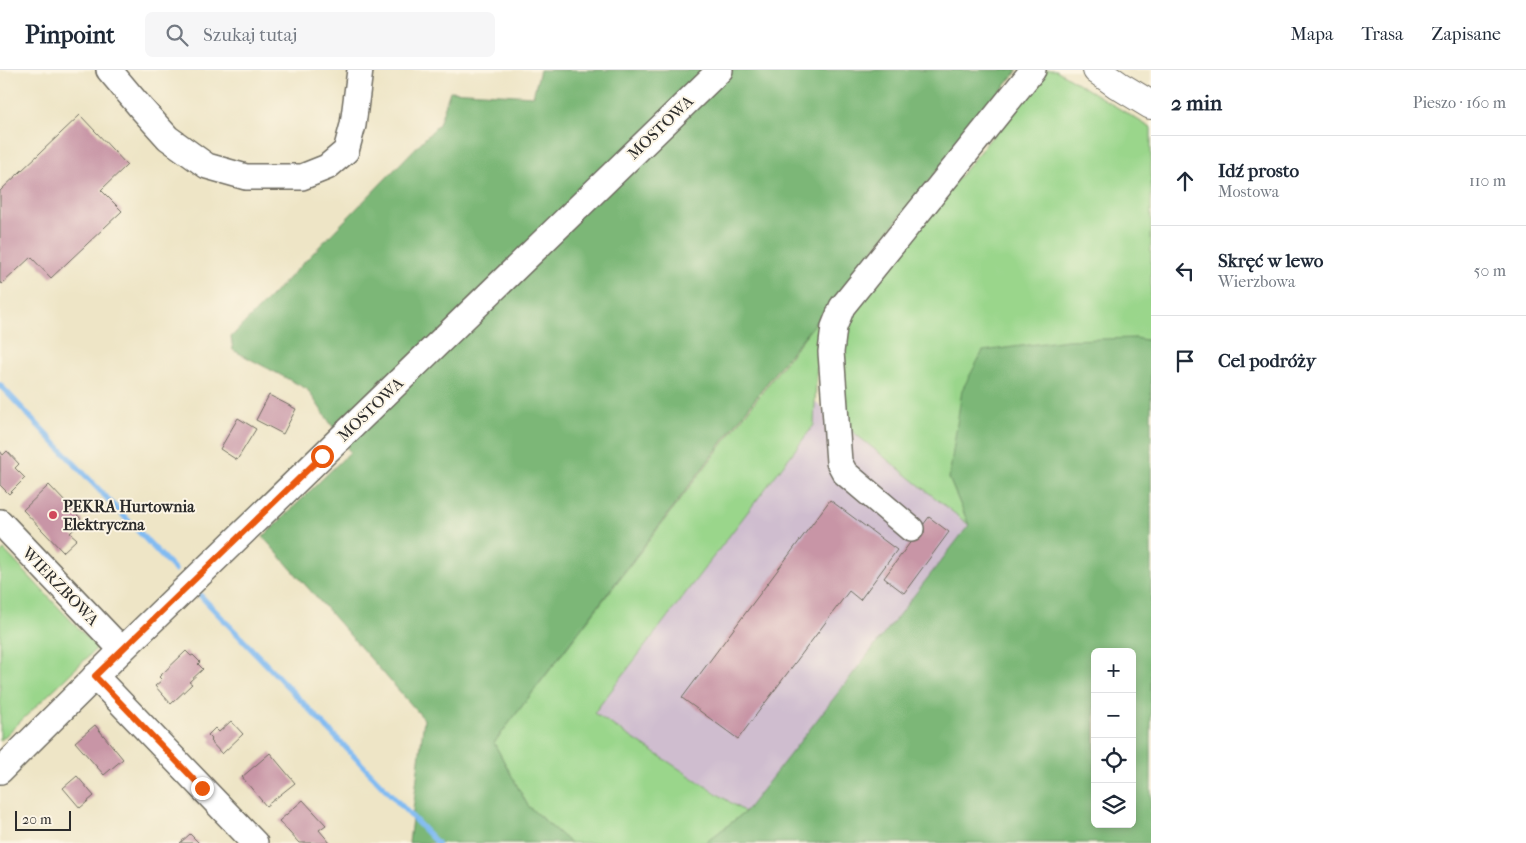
<!DOCTYPE html>
<html lang="pl">
<head>
<meta charset="utf-8">
<style>
	:root { --surface:#fff; --page:#f6f6f7; --text:#1f2937; --muted:#747a83; --line:#e0e1e3 }
	body { margin:0; font-family:"IM FELL French Canon",serif; background:var(--page); color:var(--text) }
	.controls { position:absolute; right:15px; bottom:15px; display:grid; overflow:hidden; border-radius:8px; box-shadow:0 2px 8px #0003 }
	.controls button { width:45px; height:45px; display:grid; place-items:center; padding:0; border:0; border-bottom:1px solid var(--line); background:var(--surface); color:var(--text); font:25px sans-serif }
	.scale { position:absolute; left:15px; bottom:12px; width:56px; box-sizing:border-box; padding-left:5px; border:2px solid #2b2b2b; border-top:0; font-size:14px; line-height:18px; white-space:nowrap; color:#2b2b2b; -webkit-text-stroke:4px #fcf5e5; paint-order:stroke }
	.stop { position:absolute; width:15px; height:15px; margin:-11px; border:4px solid #ea580c; border-radius:50%; background:#fff }
	.stop.end { background:#ea580c; border-color:#fff; box-shadow:0 1px 5px #0008 }
	.list { margin:0; padding:0; list-style:none }
	h2 { display:flex; justify-content:space-between; align-items:center; height:65px; margin:0; padding:0 20px; font-size:21px }
	h2 small { font-size:16px; font-weight:400; color:var(--muted) }
	.list li { display:grid; grid-template-columns:32px 1fr auto; gap:15px; align-items:center; box-sizing:border-box; height:90px; padding:0 20px; border-top:1px solid var(--line) }
	.list b { display:block; font-size:19px; white-space:nowrap }
	.list p { margin:0; font-size:16px; white-space:nowrap; color:var(--muted) }
	.list em { font-size:16px; font-style:normal; color:var(--muted) }
	.icon { flex:none; width:28px; height:28px; fill:none; stroke:currentColor; stroke-width:2; stroke-linecap:round; stroke-linejoin:round }
	.map { position:relative; flex:none; width:1151px; height:773px; overflow:hidden }
	header { display:flex; align-items:center; gap:30px; box-sizing:border-box; height:70px; padding:0 25px; background:var(--surface); border-bottom:1px solid var(--line) }
	header strong { font-size:24px }
	nav { display:flex; gap:28px; margin-inline-start:auto; font-size:18px }
	.search { width:350px; height:45px; background:var(--page); display:flex; align-items:center; gap:12px; box-sizing:border-box; padding:0 18px; border-radius:8px; color:var(--muted); font-size:19px }
	main { display:flex }
	aside { flex:1; background:var(--surface) }
	.map>svg:first-child { display:block }
	.industrial { fill:#cfbdcf }
	.green { fill:#9ad68b; stroke:#62805b }
	.forest { fill:#7bb777; stroke:#537151; fill-rule:evenodd }
	.lines { fill:none; stroke-linecap:round; stroke-linejoin:round }
	.stream { stroke:#81bbf2; stroke-width:5.5 }
	.building { fill:#c895a6 }
	.minor-casing { stroke:#6f6c61; stroke-width:28 }
	.major-casing { stroke:#6f6c61; stroke-width:30 }
	.minor { stroke:#fff; stroke-width:25 }
	.major { stroke:#fff; stroke-width:28 }
	.route { stroke:#ea580c; stroke-width:6 }
	.poi-dot { fill:#d1495b; stroke:#fcf5e5; stroke-width:2 }
	.labels { text-anchor:middle; stroke-width:4; stroke-linejoin:round; paint-order:stroke }
	.street-label { font-size:16px; fill:#2b2b2b; stroke:#fcf5e5 }
	.poi-label { font-size:16px; font-weight:bold; fill:#2b2b2b; stroke:#fcf5e5; text-anchor:start }
</style>
</head>
<body>
<header>
<strong>Pinpoint</strong>
<div class="search"><svg class="icon" aria-label="search" viewBox="0 0 24 24"><circle cx="10" cy="10" r="6"/><path d="M15 15l6 6"/></svg>Szukaj tutaj</div>
<nav><a>Mapa</a><a>Trasa</a><a>Zapisane</a></nav>
</header>
<main>
<div class="map">
<svg width="1151" height="773" viewBox="0 0 1151 773">
	<rect width="100%" height="100%" fill="#fcf5e5"/>
	<filter id="ink" filterUnits="userSpaceOnUse"><feTurbulence type="fractalNoise" baseFrequency=".02" numOctaves="2"/><feDisplacementMap in="SourceGraphic" scale="10" xChannelSelector="R" yChannelSelector="G"/><feConvolveMatrix kernelMatrix="1 2 1 2 8 2 1 2 1" color-interpolation-filters="sRGB"/></filter>
	<filter id="wash" filterUnits="userSpaceOnUse"><feTurbulence type="fractalNoise" baseFrequency=".0096" numOctaves="4" result="noise"/><feDisplacementMap in="SourceGraphic" scale="20" xChannelSelector="R" yChannelSelector="G"/><feGaussianBlur stdDeviation="1.12" result="paint"/><feColorMatrix in="noise" values="0 0 0 0 0 0 0 0 0 0 0 0 0 0 0 0 0 1.4 0 .05"/><feComposite in="paint" operator="in"/></filter>
	<g filter="url(#wash)">
		<rect width="100%" height="100%" fill="#eee5c6"/>
		<path class="industrial" d="M815,332L969,455L745,742L594,643L814,355Z"/>
		<g class="green">
			<path d="M1046,0H1056L1151,58V271L1135,268L949,408L969,455L843,354L840,288L845,248Z"/>
			<path d="M819,248L814,355L594,643L745,742L705,773H570L528,736L494,673Z"/>
			<path d="M4,480L97,578L0,671V484Z"/>
		</g>
		<g class="forest">
			<path d="M540,0H1018L777,300L494,673L528,736L570,773H409L424,649L263,467L350,382L307,319L233,280L231,267L439,54L450,21L533,26Z"/>
			<path d="M1135,268L1151,271V773H705L745,742L969,455L949,408L962,320L983,281L1067,270ZM1095,582H1132V754H1095Z"/>
		</g>
		<g class="lines">
			<g class="stream">
				<path d="M0,315L175,500"/>
				<path d="M199,524L437,773"/>
			</g>
		</g>
		<g id="blocks">
			<g class="building">
				<path d="M80,45L127,95L101,120L122,141L51,208L31,187L2,214L0,212V121Z"/>
				<path d="M269,325L296,339L283,364L256,350Z"/>
				<path d="M238,348L256,359L237,390L220,379Z"/>
				<path d="M0,381L3,385L7,381L19,394L15,398L25,408L9,424L0,415Z"/>
				<path d="M49,415L83,451L70,463L77,469L63,482L23,440Z"/>
				<path d="M830,430L897,480L860,530L849,521L738,669L682,628Z"/>
				<path d="M929,447L949,462L904,523L884,508Z"/>
				<path d="M186,581L191,586L193,585L200,592L198,594L203,599L189,612L192,614L171,634L155,616L162,610L159,607Z"/>
				<path d="M231,651L243,664L222,684L210,671L212,669L208,665L215,658L219,662Z"/>
				<path d="M95,655L123,689L104,705L75,672Z"/>
				<path d="M270,683L295,713L266,736L242,707Z"/>
				<path d="M77,706L94,726L80,738L63,718Z"/>
				<path d="M303,730L326,755L319,760L330,773H299L279,751Z"/>
				<path d="M190,764L199,773H180Z"/>
			</g>
		</g>
	</g>
	<g filter="url(#ink)">
		<use href="#blocks" fill-opacity="0" stroke="#6f6c61" stroke-width="1"/>
		<g class="lines">
			<g class="minor-casing">
				<g id="minor">
					<path d="M109,0L141,38L168,68L207,96L246,107H302L327,97L346,81L353,55L360,0"/>
					<path d="M0,452L122,580"/>
					<path d="M911,459L845,403L839,392L831,282L834,257L842,237L1033,0"/>
					<path d="M95,606L255,773"/>
					<path d="M0,701L122,580L720,0"/>
				</g>
			</g>
			<g class="major-casing">
				<path id="major" d="M1097,0L1118,15L1151,35"/>
			</g>
			<use href="#minor" class="minor"/>
			<use href="#major" class="major"/>
		</g>
	</g>
	<g class="lines" filter="url(#ink)">
		<path class="route" d="M202,718L95,606L322,386"/>
	</g>
	<circle class="poi-dot" cx="53" cy="445" r="5"/>
	<g class="labels">
		<g class="street-label">
			<text transform="translate(660 57) rotate(-44)" y="6">MOSTOWA</text>
			<text transform="translate(370 339) rotate(-44)" y="6">MOSTOWA</text>
			<text transform="translate(61 516) rotate(46)" y="6">WIERZBOWA</text>
		</g>
		<g class="poi-label">
			<text x="63" y="442">PEKRA Hurtownia<tspan x="63" dy="18">Elektryczna</tspan></text>
		</g>
	</g>
</svg>
<div class="controls">
<button>+</button>
<button>−</button>
<button><svg class="icon" aria-label="locate" viewBox="0 0 24 24"><circle cx="12" cy="12" r="6"/><path d="M12 2v4M12 18v4M2 12h4M18 12h4"/></svg></button>
<button><svg class="icon" aria-label="layers" viewBox="0 0 24 24"><path d="M12 4l9 5-9 5-9-5zM3 14l9 5 9-5"/></svg></button>
</div>
<div class="scale">20 m</div>
<div class="stop" style="left:322px;top:386px"></div>
<div class="stop end" style="left:202px;top:718px"></div>
</div>
<aside>
<h2>2 min<small>Pieszo · 160 m</small></h2>
<ul class="list">
<li><svg class="icon" aria-label="ahead" viewBox="0 0 24 24"><path d="M12 20V5M6 11l6-6 6 6"/></svg><div><b>Idź prosto</b><p>Mostowa</p></div><em>110 m</em></li>
<li><svg class="icon" aria-label="left" viewBox="0 0 24 24"><path d="M17 20v-9H6M10 6l-5 5 5 5"/></svg><div><b>Skręć w lewo</b><p>Wierzbowa</p></div><em>50 m</em></li>
<li><svg class="icon" aria-label="arrive" viewBox="0 0 24 24"><path d="M6 21V4h12l-3 4 3 4H6"/></svg><div><b>Cel podróży</b></div></li>
</ul>
</aside>
</main>
</body>
</html>
